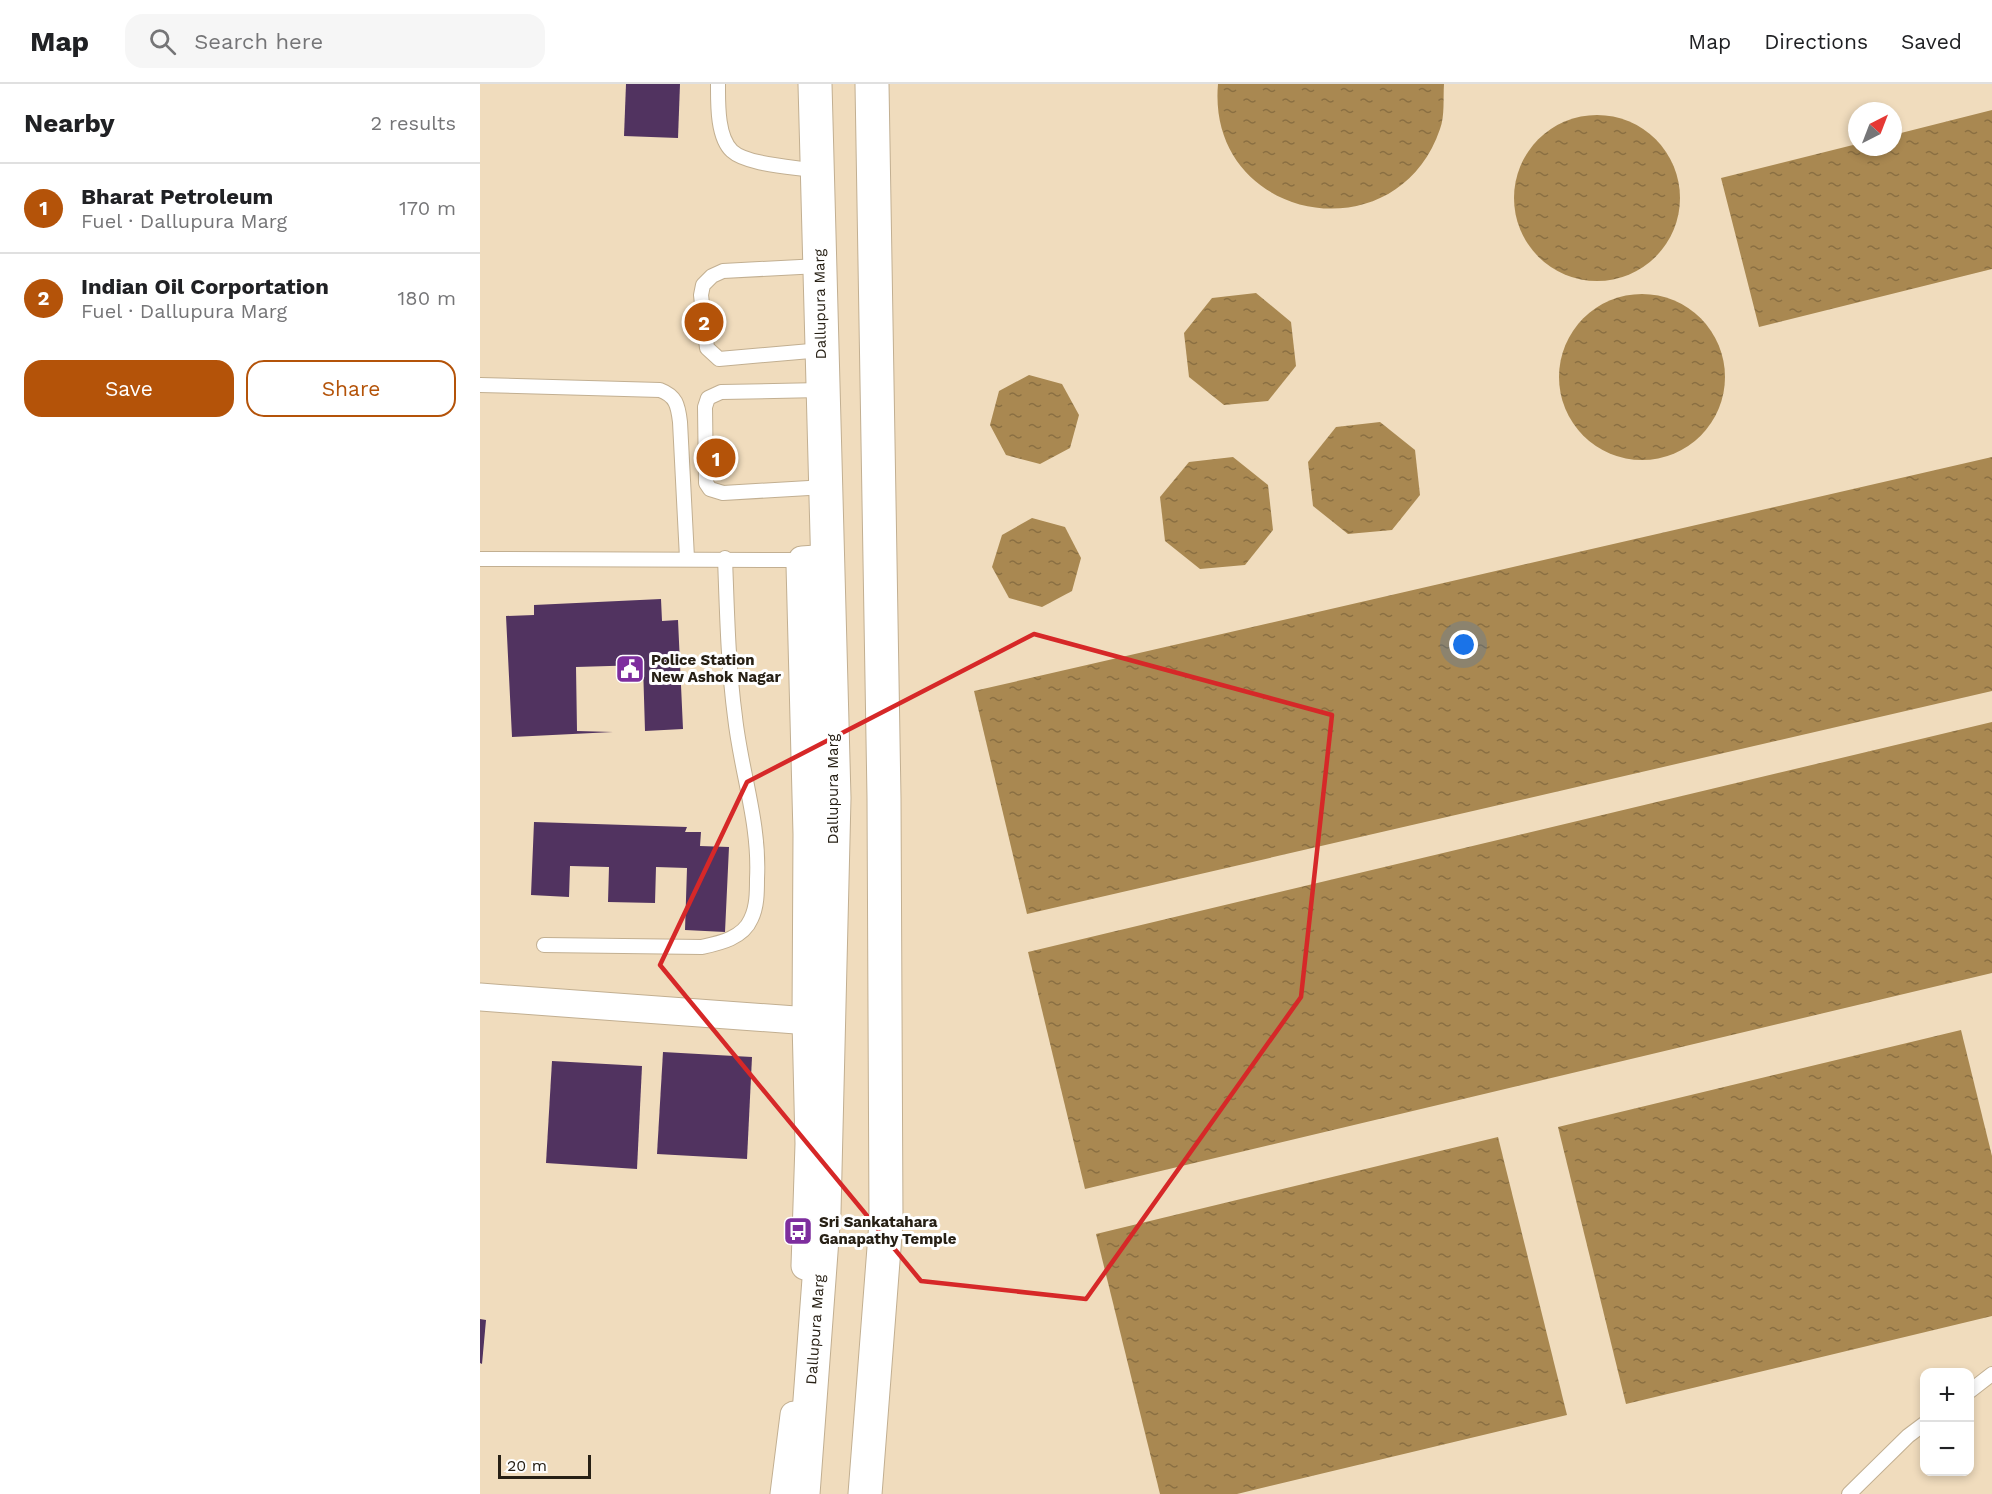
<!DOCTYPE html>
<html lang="en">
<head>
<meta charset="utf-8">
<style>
	:root { --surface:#fff; --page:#f6f6f6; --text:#202124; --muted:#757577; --line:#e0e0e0; --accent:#b45309 }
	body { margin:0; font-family:"Work Sans",sans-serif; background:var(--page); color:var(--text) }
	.controls { position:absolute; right:18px; bottom:18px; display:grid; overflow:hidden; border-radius:12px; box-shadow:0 3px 9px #0003 }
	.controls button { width:54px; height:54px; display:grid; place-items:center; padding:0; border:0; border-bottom:2px solid var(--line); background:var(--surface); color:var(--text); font:30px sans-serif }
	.compass { position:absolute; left:1368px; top:18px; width:54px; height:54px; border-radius:50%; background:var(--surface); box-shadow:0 3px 9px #0003; rotate:42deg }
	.scale { position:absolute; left:18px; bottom:15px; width:93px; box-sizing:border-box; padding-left:6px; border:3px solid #272015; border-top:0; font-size:16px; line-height:21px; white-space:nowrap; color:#272015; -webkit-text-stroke:4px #fff; paint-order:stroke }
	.you { position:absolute; left:984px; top:561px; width:21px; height:21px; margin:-15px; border:4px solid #fff; border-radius:50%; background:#1a73e8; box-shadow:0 0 0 9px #1a73e833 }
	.badge { display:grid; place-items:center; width:39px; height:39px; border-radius:50%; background:var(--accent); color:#fff; font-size:20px; font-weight:700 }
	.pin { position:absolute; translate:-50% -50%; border:3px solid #fff; box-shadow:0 2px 6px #0006 }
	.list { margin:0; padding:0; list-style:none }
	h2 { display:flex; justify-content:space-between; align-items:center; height:78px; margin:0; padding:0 24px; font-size:26px }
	h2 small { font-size:20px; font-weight:400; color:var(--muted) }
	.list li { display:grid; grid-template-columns:39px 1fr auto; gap:18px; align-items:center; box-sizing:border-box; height:90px; padding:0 24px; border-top:2px solid var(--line) }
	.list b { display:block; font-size:22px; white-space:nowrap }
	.list p { margin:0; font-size:20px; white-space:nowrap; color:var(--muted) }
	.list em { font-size:20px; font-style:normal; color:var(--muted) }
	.actions { display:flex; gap:12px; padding:18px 24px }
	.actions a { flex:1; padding:14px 0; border:2px solid var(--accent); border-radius:18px; text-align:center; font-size:21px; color:var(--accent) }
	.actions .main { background:var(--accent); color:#fff }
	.icon { flex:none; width:33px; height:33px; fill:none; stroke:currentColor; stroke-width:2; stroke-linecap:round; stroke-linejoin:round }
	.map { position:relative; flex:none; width:1512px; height:1410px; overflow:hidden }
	header { display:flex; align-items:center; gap:36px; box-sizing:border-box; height:84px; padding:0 30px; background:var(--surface); border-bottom:2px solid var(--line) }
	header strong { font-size:28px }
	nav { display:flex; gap:33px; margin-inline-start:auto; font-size:21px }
	.search { width:420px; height:54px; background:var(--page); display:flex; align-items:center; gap:15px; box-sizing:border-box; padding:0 21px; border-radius:18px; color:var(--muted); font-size:22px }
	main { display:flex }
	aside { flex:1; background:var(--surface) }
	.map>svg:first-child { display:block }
	.water { fill:url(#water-ripples) }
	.building { fill:#513360 }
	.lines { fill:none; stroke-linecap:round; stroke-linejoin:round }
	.service-casing { stroke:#c2af91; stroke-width:16 }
	.minor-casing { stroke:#c2af91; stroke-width:29 }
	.secondary-casing { stroke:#c2af91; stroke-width:35 }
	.service { stroke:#fff; stroke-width:14 }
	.minor { stroke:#fff; stroke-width:27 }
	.secondary { stroke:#fff; stroke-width:33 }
	.marked { fill:none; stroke:#d62828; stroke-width:4.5; stroke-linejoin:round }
	.labels { text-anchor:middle; stroke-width:6; stroke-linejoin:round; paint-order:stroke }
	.street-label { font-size:15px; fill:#272015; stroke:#fff }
	.poi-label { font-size:15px; font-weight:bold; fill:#272015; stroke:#fff; text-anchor:start }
</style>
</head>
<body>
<header>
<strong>Map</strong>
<div class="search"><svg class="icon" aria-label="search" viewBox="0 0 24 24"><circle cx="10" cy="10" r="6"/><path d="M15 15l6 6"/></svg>Search here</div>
<nav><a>Map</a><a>Directions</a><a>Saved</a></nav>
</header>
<main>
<aside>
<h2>Nearby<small>2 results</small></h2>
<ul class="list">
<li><span class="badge">1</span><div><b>Bharat Petroleum</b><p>Fuel · Dallupura Marg</p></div><em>170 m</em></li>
<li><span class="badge">2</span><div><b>Indian Oil Corportation</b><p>Fuel · Dallupura Marg</p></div><em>180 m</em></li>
</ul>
<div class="actions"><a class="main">Save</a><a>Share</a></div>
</aside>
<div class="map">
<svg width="1512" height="1410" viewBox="0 0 1512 1410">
	<defs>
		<pattern id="water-ripples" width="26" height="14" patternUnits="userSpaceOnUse" patternTransform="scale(1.5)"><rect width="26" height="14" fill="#a98851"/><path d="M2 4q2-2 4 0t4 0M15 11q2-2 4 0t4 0" fill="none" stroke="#8a6f42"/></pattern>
	</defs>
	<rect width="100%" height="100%" fill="#f0dcbd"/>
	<g class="water">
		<path d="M738,0H964C963,14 965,32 960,45C916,174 726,137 738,0Z"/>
		<path d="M1512,26V185L1279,243L1241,94L1377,60V63H1413V51Z"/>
		<circle cx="1117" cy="114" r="83"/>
		<path d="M776,209L811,238L816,282L788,317L744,321L709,293L704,249L732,214Z"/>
		<circle cx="1162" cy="293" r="83"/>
		<path d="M549,291L582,300L599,331L590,364L560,380L526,371L510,341L519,307Z"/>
		<path d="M900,338L935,366L940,411L912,446L868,450L833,422L828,378L856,343Z"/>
		<path d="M753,373L788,401L793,446L765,481L720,485L685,457L680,413L709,378Z"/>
		<path d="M1512,373V607L547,830L494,607Z"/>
		<path d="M552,434L585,443L601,474L592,507L562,523L529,514L512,483L522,451Z"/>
		<path d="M1512,638V889L605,1105L548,868Z"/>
		<path d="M1481,946L1512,1072V1232L1146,1320L1078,1043Z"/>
		<path d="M1018,1053L1087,1331L757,1410H680L616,1150Z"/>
	</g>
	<g class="building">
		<path d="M146,0H200L198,54L144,52Z"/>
		<path d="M181,515L182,537L198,536L203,645L165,647L163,581L96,583L97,647L133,648L32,653L26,532L54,531V521Z"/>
		<path d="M54,738L207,743L205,748H221L220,762L249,763L245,848L205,846L207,784L176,783L175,819L128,818L129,783L90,782L89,813L51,811Z"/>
		<path d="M183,968L272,973L267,1075L177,1070Z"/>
		<path d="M72,977L162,982L157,1085L66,1079Z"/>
		<path d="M0,1235L6,1236L2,1280L0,1279Z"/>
	</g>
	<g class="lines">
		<g class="service-casing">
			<g id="service">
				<path d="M238,0C238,19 237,53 252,67C267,81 316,83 337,87"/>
				<path d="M339,182L243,187L232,192L223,201L221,211L227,264L239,275L342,266"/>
				<path d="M0,301L180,306C196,312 198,321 200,338L207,474"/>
				<path d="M341,306L241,308L228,314L225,323L226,399L230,405L243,409L346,403"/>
				<path d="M0,475L322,476"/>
				<path d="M64,861L222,863C240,859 263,854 271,835C277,823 277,808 277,795C280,739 261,688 255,633C248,580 247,527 245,474"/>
				<path d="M1490,1307L1512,1290"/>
				<path d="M1369,1410L1428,1352L1444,1340"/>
			</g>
		</g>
		<g class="minor-casing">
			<g id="minor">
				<path d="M0,913L343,938"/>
				<path d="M325,1182L329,1060L326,937L327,750L320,481L322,476L350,474"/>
				<path d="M304,1410L314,1331"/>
			</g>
		</g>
		<g class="secondary-casing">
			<g id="secondary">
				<path id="s1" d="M323,1410L344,1128L354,714L335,0"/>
				<path d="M385,1410L406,1138L404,714L392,0"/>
			</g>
		</g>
		<use href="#service" class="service"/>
		<use href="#minor" class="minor"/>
		<use href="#secondary" class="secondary"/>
	</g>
	<path class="marked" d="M554,550L852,631L821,913L606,1215L441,1197L180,881L267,698Z"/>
	<defs>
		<g id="civic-square" transform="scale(1.5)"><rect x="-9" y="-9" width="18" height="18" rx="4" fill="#7e2e9e" stroke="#fff"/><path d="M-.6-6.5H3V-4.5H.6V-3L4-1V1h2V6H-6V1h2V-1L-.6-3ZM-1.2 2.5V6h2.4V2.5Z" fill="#fff"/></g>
		<g id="bus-square" transform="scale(1.5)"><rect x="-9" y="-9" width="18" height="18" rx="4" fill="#7e2e9e" stroke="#fff"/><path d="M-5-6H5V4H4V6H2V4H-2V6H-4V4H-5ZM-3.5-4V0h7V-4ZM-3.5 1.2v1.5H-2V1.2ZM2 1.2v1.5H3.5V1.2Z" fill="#fff"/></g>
	</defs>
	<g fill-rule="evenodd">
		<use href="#civic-square" x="150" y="585"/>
		<use href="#bus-square" x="318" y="1147"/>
	</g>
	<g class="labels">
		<g class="street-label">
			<text transform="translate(340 220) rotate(-91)" y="5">Dallupura Marg</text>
			<text transform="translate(353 705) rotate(-90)" y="5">Dallupura Marg</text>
			<text dy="5" stroke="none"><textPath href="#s1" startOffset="165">Dallupura Marg</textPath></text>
		</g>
		<g class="poi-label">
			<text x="171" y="581">Police Station<tspan x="171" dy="17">New Ashok Nagar</tspan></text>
			<text x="339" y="1143">Sri Sankatahara<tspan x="339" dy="17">Ganapathy Temple</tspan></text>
		</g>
	</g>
</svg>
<div class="controls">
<button>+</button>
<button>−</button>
</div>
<svg class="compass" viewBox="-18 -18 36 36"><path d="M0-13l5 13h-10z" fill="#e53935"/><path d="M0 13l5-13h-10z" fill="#757577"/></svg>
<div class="scale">20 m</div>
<div class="you"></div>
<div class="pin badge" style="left:236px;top:374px">1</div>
<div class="pin badge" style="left:224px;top:238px">2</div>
</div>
</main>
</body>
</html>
